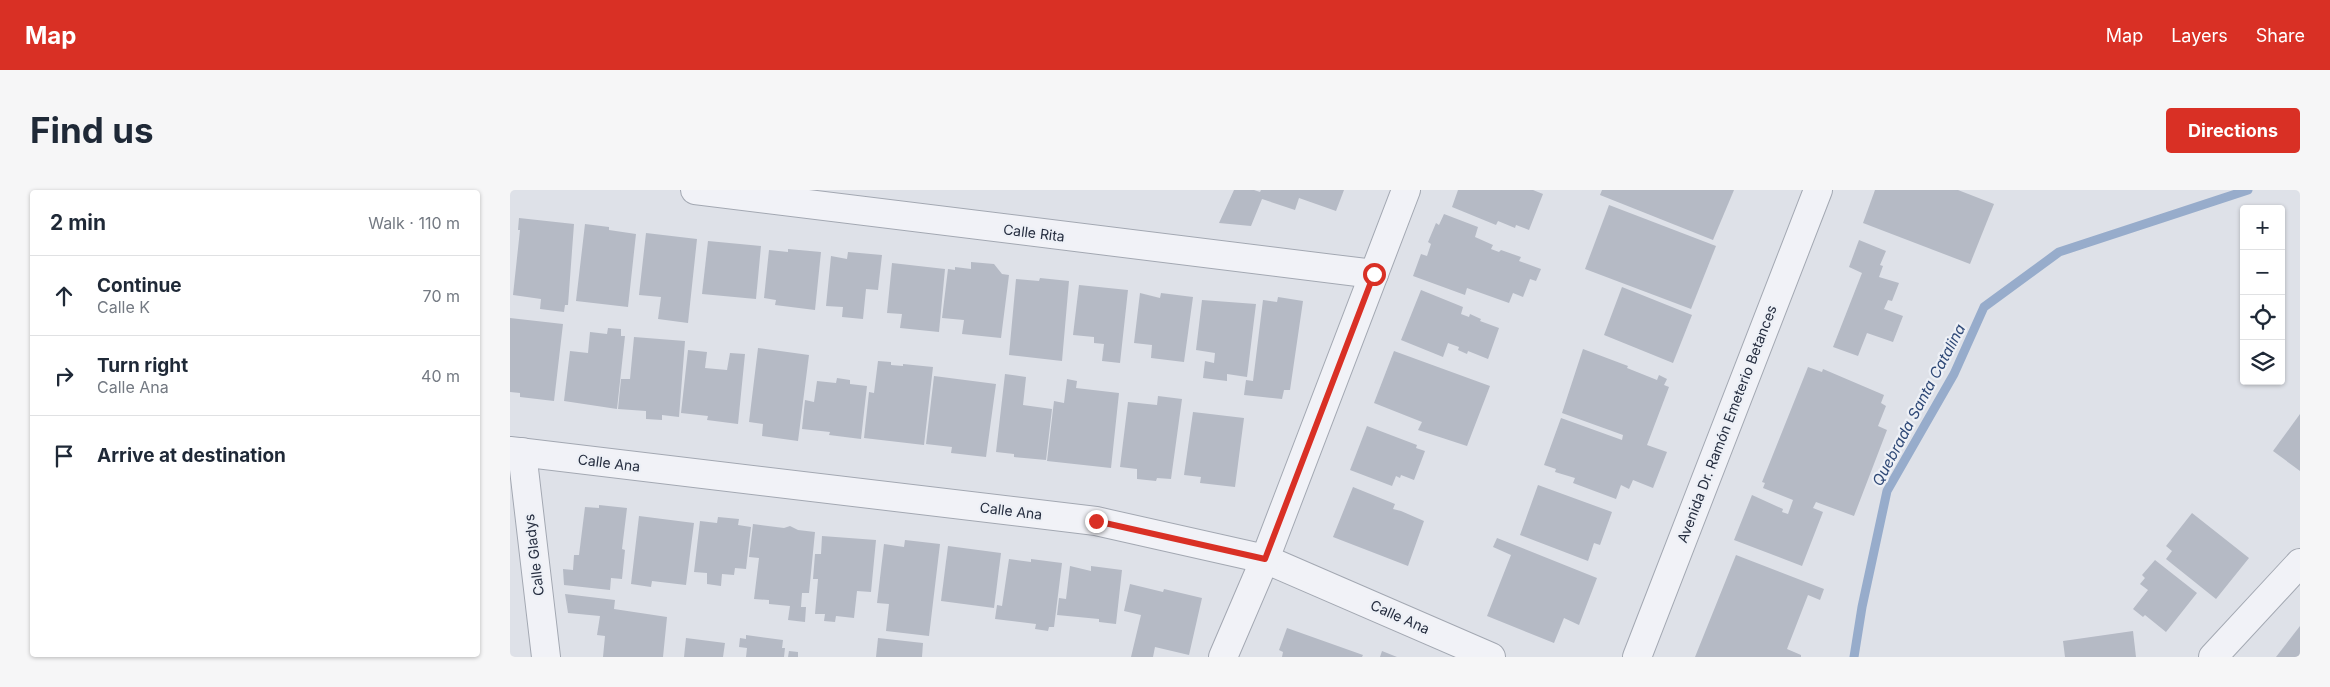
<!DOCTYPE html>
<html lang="en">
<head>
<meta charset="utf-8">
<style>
	:root { --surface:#fff; --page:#f6f6f7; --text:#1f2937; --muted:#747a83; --line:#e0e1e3; --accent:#d93025 }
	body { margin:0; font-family:Inter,sans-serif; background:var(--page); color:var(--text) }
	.controls { position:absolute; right:15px; top:15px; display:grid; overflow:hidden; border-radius:5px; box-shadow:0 1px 4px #0004 }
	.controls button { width:45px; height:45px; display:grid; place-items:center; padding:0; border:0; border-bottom:1px solid var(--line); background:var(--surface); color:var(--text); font:25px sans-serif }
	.stop { position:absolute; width:15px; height:15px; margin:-11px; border:4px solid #d93025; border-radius:50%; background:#fff }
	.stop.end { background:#d93025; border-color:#fff; box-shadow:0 1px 5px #0008 }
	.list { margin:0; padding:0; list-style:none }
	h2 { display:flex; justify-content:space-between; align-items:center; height:65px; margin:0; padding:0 20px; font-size:21px }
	h2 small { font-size:16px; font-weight:400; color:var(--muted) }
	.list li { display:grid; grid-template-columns:32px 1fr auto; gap:15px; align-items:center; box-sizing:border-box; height:80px; padding:0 20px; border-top:1px solid var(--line) }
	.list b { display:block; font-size:19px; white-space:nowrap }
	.list p { margin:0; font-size:16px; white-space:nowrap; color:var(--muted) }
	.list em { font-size:16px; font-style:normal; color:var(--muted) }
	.icon { flex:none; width:28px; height:28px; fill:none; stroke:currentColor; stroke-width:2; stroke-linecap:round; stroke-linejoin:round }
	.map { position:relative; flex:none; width:1790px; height:467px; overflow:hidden; border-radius:5px }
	header { display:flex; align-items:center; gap:30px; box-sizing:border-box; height:70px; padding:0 25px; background:var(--accent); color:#fff }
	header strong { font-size:24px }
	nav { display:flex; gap:28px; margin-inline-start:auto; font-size:18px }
	.intro { display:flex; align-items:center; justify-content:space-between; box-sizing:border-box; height:120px; padding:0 30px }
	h1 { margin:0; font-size:35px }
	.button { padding:12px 22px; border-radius:5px; background:var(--accent); color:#fff; font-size:18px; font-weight:700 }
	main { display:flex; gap:30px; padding:0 30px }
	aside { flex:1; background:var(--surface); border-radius:5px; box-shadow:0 1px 4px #0004 }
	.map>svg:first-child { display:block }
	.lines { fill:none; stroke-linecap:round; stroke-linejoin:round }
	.stream { stroke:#97accb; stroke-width:9 }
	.building { fill:#b5bac5 }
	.minor-casing { stroke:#a3a8b2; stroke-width:30 }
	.tertiary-casing { stroke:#a3a8b2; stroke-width:30 }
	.minor { stroke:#f1f2f7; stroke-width:28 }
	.tertiary { stroke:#f1f2f7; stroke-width:28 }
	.route { stroke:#d93025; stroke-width:6 }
	.labels { text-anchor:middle; stroke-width:4.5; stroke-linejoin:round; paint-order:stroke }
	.street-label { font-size:14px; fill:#262e40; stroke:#edf0f6 }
	.water-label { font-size:15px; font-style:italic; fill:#2e4876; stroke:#edf0f6 }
</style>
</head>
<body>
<header>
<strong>Map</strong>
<nav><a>Map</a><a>Layers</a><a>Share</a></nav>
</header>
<div class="intro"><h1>Find us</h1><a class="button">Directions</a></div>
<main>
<aside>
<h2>2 min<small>Walk · 110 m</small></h2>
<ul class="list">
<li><svg class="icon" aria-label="ahead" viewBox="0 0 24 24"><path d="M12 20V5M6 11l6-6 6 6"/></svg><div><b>Continue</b><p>Calle K</p></div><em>70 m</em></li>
<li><svg class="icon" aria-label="right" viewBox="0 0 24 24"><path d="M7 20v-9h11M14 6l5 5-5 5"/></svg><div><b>Turn right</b><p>Calle Ana</p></div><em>40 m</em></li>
<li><svg class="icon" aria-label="arrive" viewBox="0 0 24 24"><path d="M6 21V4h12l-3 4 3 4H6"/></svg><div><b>Arrive at destination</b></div></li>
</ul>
</aside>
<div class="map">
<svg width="1790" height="467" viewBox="0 0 1790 467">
	<rect width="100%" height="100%" fill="#dee1e8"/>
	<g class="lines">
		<path class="stream" d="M1344,467L1352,417L1377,301L1444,184L1474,117L1549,62L1738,0"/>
	</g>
	<g class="building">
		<path d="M724,0H744L750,2L751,0H834L826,21L789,8L785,20L752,9L741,36L709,33Z"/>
		<path d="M948,0H1023L1033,4L1019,40L1006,35L1005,38L988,31L986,35L942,17Z"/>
		<path d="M1092,0H1224L1203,50L1090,5Z"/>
		<path d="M1365,0H1448L1484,14L1460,74L1353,33Z"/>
		<path d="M1099,15L1206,56L1181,119L1075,79Z"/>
		<path d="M934,24L968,37L965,47L983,55L981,59L989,62L991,60L1011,67L1009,71L1031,79L1026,91L1020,89L1013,107L1003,103L999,113L957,98L955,105L903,86L911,64L917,66L921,54L918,52L926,33L929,35Z"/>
		<path d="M9,28L64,34L58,115H55L54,122L30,119L31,109L3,105L10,40H8Z"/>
		<path d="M75,34L99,37V40L126,44L118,117L66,111Z"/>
		<path d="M136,43L187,49L178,133L148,129L151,107L129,105Z"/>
		<path d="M1349,50L1376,61L1370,75L1373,76L1369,87L1389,93L1382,111L1378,110L1374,119L1393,126L1383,152L1357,143L1348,166L1323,157L1352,83L1339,77Z"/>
		<path d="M198,51L251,56L246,109L192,104Z"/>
		<path d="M278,59L311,62L305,120L265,115L266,110L254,108L259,60L278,62Z"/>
		<path d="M338,62L372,65L368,100L356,99L353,129L332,127L333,117L316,116L321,66L337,69Z"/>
		<path d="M461,72L484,74L492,84L499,85L491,148L452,144L454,130L432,128L438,79L445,80V77L461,79Z"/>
		<path d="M382,73L435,79L429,142L390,138L392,124L377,123Z"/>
		<path d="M530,88L559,91L552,171L499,165L506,89L529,91Z"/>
		<path d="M569,95L618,100L610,173L592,171L594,154L584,153V147L563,145Z"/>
		<path d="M1112,97L1182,125L1163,173L1094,145Z"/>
		<path d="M911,100L953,117L951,124L959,127L960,124L971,129L970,131L989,138L978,169L958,161L957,164L948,160L949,157L938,153L933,167L891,150Z"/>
		<path d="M630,103L650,108L651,103L683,107L674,172L641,168L642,155L624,153Z"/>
		<path d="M768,107L793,111L780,200H774L772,209L734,205L736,190L743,191L753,110L767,112Z"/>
		<path d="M692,110L746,114L737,187L717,184V191L693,188L695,171L704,173L705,163L686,160Z"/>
		<path d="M0,128L53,134L44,211L10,207V203L0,202Z"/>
		<path d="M98,138L111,139V146H115L107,219L54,211L60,161L78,163L80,142L97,144Z"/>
		<path d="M124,147L175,151L169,227L152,225V230L136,229V221L108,219L111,189H120Z"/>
		<path d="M248,158L299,165L288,251L252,246L253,234L239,232Z"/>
		<path d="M1073,159L1118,176L1117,178L1147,190L1149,185L1157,189L1154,195L1159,197L1137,255L1157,262L1143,298L1123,290L1119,299L1111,295L1106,309L1063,293L1065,288L1045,282L1046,279L1034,275L1051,228L1112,250L1113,245L1052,223Z"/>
		<path d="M178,160L197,162L195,178L217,180L220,163L235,164L228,234L197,230L198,226L171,223Z"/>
		<path d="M884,161L980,196L957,256L908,240L912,232L864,213Z"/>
		<path d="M368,171L381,172V175L393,176V174L423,177L414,255L354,248L359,202L364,203Z"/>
		<path d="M1298,177L1312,182L1313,179L1374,205L1371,213L1376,216L1368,236L1377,240L1344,326L1306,312L1303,318L1313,322L1292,376L1224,350L1242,305L1273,319L1272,322L1278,324L1283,310L1253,298L1255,293L1252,292Z"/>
		<path d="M495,184L516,187L513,215L542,219L536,270L504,267V264L486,262Z"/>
		<path d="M424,186L486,194L476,267L441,263L442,257L416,254Z"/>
		<path d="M327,188L340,190V194L357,196L351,249L319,245L320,242L292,239L295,210L304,212L307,191L326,193Z"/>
		<path d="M557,189L567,191L566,198L609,203L601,278L537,271L544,211L554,213Z"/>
		<path d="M648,206L672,209L661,289L647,288L646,291L627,289V279L610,277L618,212L647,215Z"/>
		<path d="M683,222L734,228L725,297L690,293L691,287L674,285Z"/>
		<path d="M1790,224V281L1763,261Z"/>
		<path d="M857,236L907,255L906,258L915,261L904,290L891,285L890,288L886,286L882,296L840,280Z"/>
		<path d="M1028,295L1102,322L1090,355L1084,353L1078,371L1010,345Z"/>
		<path d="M843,297L885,314L883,319L891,321L914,331L898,376L823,347Z"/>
		<path d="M89,315L117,318L112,359L115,360L112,389L101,388L100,400L54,395L53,379L63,380L64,365H69L75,317L89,318Z"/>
		<path d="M1682,323L1739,368L1706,409L1656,369L1662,361L1656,356Z"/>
		<path d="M129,326L184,333L176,395L142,391L141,397L121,394Z"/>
		<path d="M208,327L229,329L228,335L241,337L236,379L225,378L224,385L212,384L211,396L197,394V383L184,382L190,331L207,333Z"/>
		<path d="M243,334L274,338L280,336L288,340L305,342L299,403H292L291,417H296L295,432L278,430L280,416L259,414V410L244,409L249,368L239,367Z"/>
		<path d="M312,346L366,350L361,402L347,401L344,428L326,426L325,432L314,431L315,424H305L308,389H303L305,364H311Z"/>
		<path d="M987,348L1087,388L1069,435L1054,428L1044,453L977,426L1001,365L983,357Z"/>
		<path d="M395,350L430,354L419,446L376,441L379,414L367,413L374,354L394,357Z"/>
		<path d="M438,356L491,363L484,418L431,411Z"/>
		<path d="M1226,365L1314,399L1310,410L1298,405L1277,459L1291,465V467H1185Z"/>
		<path d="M499,369L521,372V369L552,373L544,437H539L538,441L525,439L526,434L485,429L487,415L492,416Z"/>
		<path d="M1645,370L1687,403L1656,442L1635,425L1633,427L1623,419L1638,400L1630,394L1635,388L1632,385Z"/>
		<path d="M560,376L581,381V376L612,380L606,434L589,432V429L547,425L549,408L556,409Z"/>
		<path d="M620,394L653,402L654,399L692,408L679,465L645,457L643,467H621L631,425L614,421Z"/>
		<path d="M55,404L105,410L104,419L157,427L153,467H93L95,446L87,445L90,426L58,423Z"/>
		<path d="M1790,436V467H1766Z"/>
		<path d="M777,438L853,465L852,467H772L773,462L769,460Z"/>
		<path d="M1623,441L1626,467H1555L1553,451Z"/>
		<path d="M236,445L273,450L272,458H275L274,467H236L237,458L229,457L230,448L236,449Z"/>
		<path d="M176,448L215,453L213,467H174Z"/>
		<path d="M368,448L413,453L412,467H366Z"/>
		<path d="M279,461L288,462V467H278Z"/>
		<path d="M872,461L887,467H870Z"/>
	</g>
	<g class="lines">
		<g class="minor-casing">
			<g id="minor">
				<path d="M185,0L864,84"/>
				<path d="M0,261L586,331L755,369L981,467"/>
				<path d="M12,262L36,467"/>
				<path d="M713,467L755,369L896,0"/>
				<path d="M1703,467L1790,373"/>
			</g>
		</g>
		<g class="tertiary-casing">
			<path id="tertiary" d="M1127,467L1308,0"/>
		</g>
		<use href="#minor" class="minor"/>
		<use href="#tertiary" class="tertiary"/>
	</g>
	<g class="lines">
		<path class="route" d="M586,331L755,369L864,84"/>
	</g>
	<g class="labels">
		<g class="street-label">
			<text transform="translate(524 43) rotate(7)" y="5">Calle Rita</text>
			<text transform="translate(1217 234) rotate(-69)" y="5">Avenida Dr. Ramón Emeterio Betances</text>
			<text transform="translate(99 273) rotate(7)" y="5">Calle Ana</text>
			<text transform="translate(501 321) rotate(7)" y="5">Calle Ana</text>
			<text transform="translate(24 365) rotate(-97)" y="5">Calle Gladys</text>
			<text transform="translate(890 427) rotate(24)" y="5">Calle Ana</text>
		</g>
		<g class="water-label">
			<text transform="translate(1409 215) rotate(-62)" y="5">Quebrada Santa Catalina</text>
		</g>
	</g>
</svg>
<div class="controls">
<button>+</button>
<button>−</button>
<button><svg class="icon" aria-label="locate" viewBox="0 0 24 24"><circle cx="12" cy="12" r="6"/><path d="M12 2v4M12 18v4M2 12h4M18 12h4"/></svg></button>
<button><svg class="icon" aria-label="layers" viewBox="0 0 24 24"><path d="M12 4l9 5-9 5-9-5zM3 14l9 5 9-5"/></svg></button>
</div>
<div class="stop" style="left:864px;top:84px"></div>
<div class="stop end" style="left:586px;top:331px"></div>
</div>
</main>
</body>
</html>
